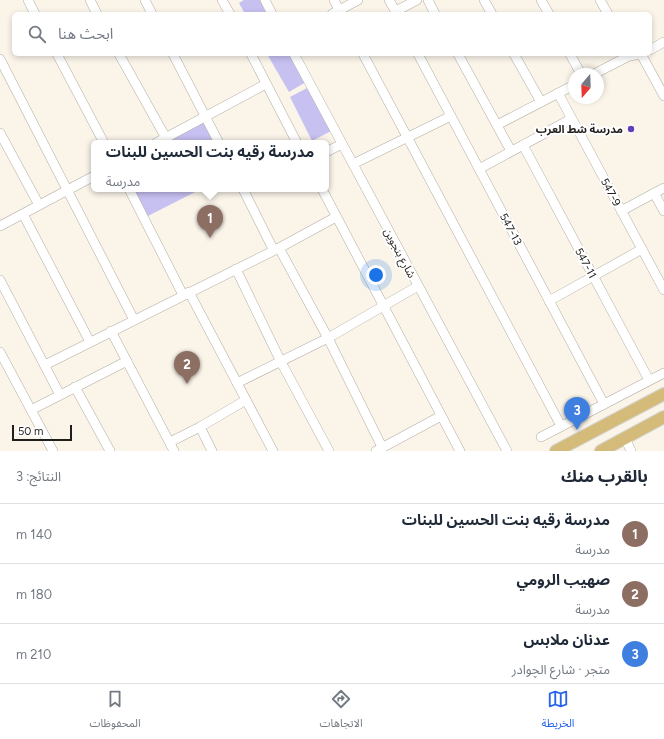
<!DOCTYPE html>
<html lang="ar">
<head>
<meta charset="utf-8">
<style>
	:root { --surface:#fff; --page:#f6f6f7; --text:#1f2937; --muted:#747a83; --line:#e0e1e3; --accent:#2563eb }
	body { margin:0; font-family:Figtree,"Noto Sans Arabic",sans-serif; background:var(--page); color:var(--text); direction:rtl }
	.compass { position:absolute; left:568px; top:68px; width:36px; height:36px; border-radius:50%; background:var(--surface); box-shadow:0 2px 6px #0003; rotate:199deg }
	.scale { position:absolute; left:12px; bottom:10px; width:60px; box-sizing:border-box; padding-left:4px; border:2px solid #201e1a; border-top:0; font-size:11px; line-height:14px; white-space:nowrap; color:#201e1a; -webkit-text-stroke:3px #fff; paint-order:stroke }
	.you { position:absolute; left:376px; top:275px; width:14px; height:14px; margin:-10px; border:3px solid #fff; border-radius:50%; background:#1a73e8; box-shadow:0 0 0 6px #1a73e833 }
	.badge { display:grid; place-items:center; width:26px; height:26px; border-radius:50%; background:var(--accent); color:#fff; font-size:13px; font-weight:700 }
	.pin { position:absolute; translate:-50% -33px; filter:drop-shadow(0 1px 2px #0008) }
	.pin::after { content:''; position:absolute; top:21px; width:14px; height:12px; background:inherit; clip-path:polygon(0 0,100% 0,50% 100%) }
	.popup { position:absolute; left:91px; top:140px; width:238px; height:52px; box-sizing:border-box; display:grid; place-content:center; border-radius:6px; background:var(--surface); filter:drop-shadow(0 1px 3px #0005); font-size:13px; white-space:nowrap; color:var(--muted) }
	.popup b { font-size:15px; color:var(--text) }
	.popup::after { content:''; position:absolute; left:50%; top:100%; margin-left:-8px; border:8px solid transparent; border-top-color:var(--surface) }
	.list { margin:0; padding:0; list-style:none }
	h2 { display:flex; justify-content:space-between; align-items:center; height:52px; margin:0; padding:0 16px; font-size:17px }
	h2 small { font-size:13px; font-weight:400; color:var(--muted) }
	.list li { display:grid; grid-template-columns:26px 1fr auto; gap:12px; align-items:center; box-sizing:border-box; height:60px; padding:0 16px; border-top:1px solid var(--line) }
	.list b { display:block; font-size:15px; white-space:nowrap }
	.list p { margin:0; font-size:13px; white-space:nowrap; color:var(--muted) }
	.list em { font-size:13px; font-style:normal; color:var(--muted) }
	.icon { flex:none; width:22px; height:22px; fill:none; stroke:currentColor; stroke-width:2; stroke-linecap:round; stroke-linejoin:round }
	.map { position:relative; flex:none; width:664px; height:451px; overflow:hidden; direction:ltr }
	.search { position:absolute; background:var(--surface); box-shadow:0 2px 6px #0003; left:12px; right:12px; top:12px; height:44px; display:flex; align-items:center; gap:10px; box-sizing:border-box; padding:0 14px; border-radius:6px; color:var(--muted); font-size:15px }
	.sheet { height:232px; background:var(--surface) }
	nav { display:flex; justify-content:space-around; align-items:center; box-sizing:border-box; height:56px; border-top:1px solid var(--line); background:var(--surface); font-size:11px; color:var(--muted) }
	nav a { display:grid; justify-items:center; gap:2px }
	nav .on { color:var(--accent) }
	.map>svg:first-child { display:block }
	.green { fill:#c7c1f2 }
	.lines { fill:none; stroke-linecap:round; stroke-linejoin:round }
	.minor-casing { stroke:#b3aea4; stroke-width:10 }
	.major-casing { stroke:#d7d6d6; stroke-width:14 }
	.minor { stroke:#fff; stroke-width:9 }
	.major { stroke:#d5bb7a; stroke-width:12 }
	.poi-dot { fill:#6040b8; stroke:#fff; stroke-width:1.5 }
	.labels { text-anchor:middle; stroke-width:4; stroke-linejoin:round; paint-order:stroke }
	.poi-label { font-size:11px; font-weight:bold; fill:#201e1a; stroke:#fff; text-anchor:end }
	.street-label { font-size:11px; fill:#201e1a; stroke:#fff }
</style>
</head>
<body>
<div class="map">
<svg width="664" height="451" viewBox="0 0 664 451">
	<rect width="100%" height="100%" fill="#faf4e9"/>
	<g class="green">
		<path d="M244,0H262L270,14H245L239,3Z"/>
		<path d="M267,54H290L306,82L289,92Z"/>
		<path d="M309,87L331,131L312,141L290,97Z"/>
		<path d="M206,117L219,143H156Z"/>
		<path d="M129,189H201L144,218Z"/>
	</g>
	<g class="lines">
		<g class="minor-casing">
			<g id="minor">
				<path d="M28,0L35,14"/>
				<path d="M90,0L97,14"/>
				<path d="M145,0L152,14"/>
				<path d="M222,0L230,14"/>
				<path d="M265,0L272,14"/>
				<path d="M334,0L341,14"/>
				<path d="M389,0L397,14"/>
				<path d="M428,0L435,14"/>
				<path d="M484,0L492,14"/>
				<path d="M541,0L549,14"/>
				<path d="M600,0L608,14"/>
				<path d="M396,11L417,0"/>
				<path d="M332,14L358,0"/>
				<path d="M650,50L664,42"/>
				<path d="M57,54L104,143"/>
				<path d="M119,54L166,138"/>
				<path d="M173,54L219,143"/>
				<path d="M251,54L297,143"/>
				<path d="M294,54L507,451"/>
				<path d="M363,54L561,426"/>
				<path d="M418,54L604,404"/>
				<path d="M458,54L511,151"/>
				<path d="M514,54L541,102"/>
				<path d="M570,54L581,74"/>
				<path d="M641,54L664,96"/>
				<path d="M0,59L134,320"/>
				<path d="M594,74L629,56L642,54"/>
				<path d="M558,93L664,290"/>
				<path d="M497,125L574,85"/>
				<path d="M0,133L39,205"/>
				<path d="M156,143L266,84"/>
				<path d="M523,145L649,380"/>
				<path d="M326,152L342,144"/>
				<path d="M353,164L451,116"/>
				<path d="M479,169L571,119"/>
				<path d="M129,189L183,295"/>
				<path d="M243,189L273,249"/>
				<path d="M322,189L460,451"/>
				<path d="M654,193L664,211"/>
				<path d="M621,211L664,188"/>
				<path d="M23,214L90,342"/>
				<path d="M0,226L94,176"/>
				<path d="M279,248L328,338L382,447"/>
				<path d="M236,269L281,362L329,451"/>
				<path d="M0,280L60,395"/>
				<path d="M189,292L273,451"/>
				<path d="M549,301L642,249"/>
				<path d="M111,331L174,451"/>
				<path d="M0,352L53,451"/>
				<path d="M45,365L279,248L336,217"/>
				<path d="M237,383L328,338L418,286"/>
				<path d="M75,387L110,451"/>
				<path d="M31,410L127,361"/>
				<path d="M200,427L212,451"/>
				<path d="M541,437L664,373"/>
				<path d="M625,438L631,451"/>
				<path d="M170,442L200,427L246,400"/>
				<path d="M376,451L441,416"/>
			</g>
		</g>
		<g class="major-casing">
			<g id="major">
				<path d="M556,451L664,394"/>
				<path d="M601,451L664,417"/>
			</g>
		</g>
		<use href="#minor" class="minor"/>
		<use href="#major" class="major"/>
	</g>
	<circle class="poi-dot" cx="631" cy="129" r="4"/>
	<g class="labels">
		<g class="poi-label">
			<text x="623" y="133">مدرسة شط العرب</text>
		</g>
		<g class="street-label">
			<text transform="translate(611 192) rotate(62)" y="4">547-9</text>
			<text transform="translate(511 229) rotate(62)" y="4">547-13</text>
			<text transform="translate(400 253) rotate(62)" y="4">شارع بنجوين</text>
			<text transform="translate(586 263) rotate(62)" y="4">547-11</text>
		</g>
	</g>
</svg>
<svg class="compass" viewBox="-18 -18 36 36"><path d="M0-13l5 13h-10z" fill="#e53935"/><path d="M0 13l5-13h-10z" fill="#747a83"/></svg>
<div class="scale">50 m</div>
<div class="you"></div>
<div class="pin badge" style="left:210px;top:238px;background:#8d6e63">1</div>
<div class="popup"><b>مدرسة رقيه بنت الحسين للبنات</b>مدرسة</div>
<div class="pin badge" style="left:187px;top:384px;background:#8d6e63">2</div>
<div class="pin badge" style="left:577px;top:430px;background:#3f7fe0">3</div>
<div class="search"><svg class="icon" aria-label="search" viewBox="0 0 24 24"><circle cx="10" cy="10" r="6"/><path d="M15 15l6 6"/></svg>ابحث هنا</div>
</div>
<section class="sheet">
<h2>بالقرب منك<small>النتائج: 3</small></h2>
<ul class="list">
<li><span class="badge" style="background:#8d6e63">1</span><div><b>مدرسة رقيه بنت الحسين للبنات</b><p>مدرسة</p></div><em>140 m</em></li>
<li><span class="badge" style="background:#8d6e63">2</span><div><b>صهيب الرومي</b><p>مدرسة</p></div><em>180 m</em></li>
<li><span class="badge" style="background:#3f7fe0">3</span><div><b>عدنان ملابس</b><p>متجر · شارع الچوادر</p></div><em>210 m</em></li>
</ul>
</section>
<nav>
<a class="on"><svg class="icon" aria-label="map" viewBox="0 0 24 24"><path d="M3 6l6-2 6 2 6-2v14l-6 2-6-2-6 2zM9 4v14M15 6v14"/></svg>الخريطة</a>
<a><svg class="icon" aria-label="directions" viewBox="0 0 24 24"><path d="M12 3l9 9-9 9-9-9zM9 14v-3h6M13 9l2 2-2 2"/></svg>الاتجاهات</a>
<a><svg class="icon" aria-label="saved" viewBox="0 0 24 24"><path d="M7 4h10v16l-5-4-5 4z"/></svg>المحفوظات</a>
</nav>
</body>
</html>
